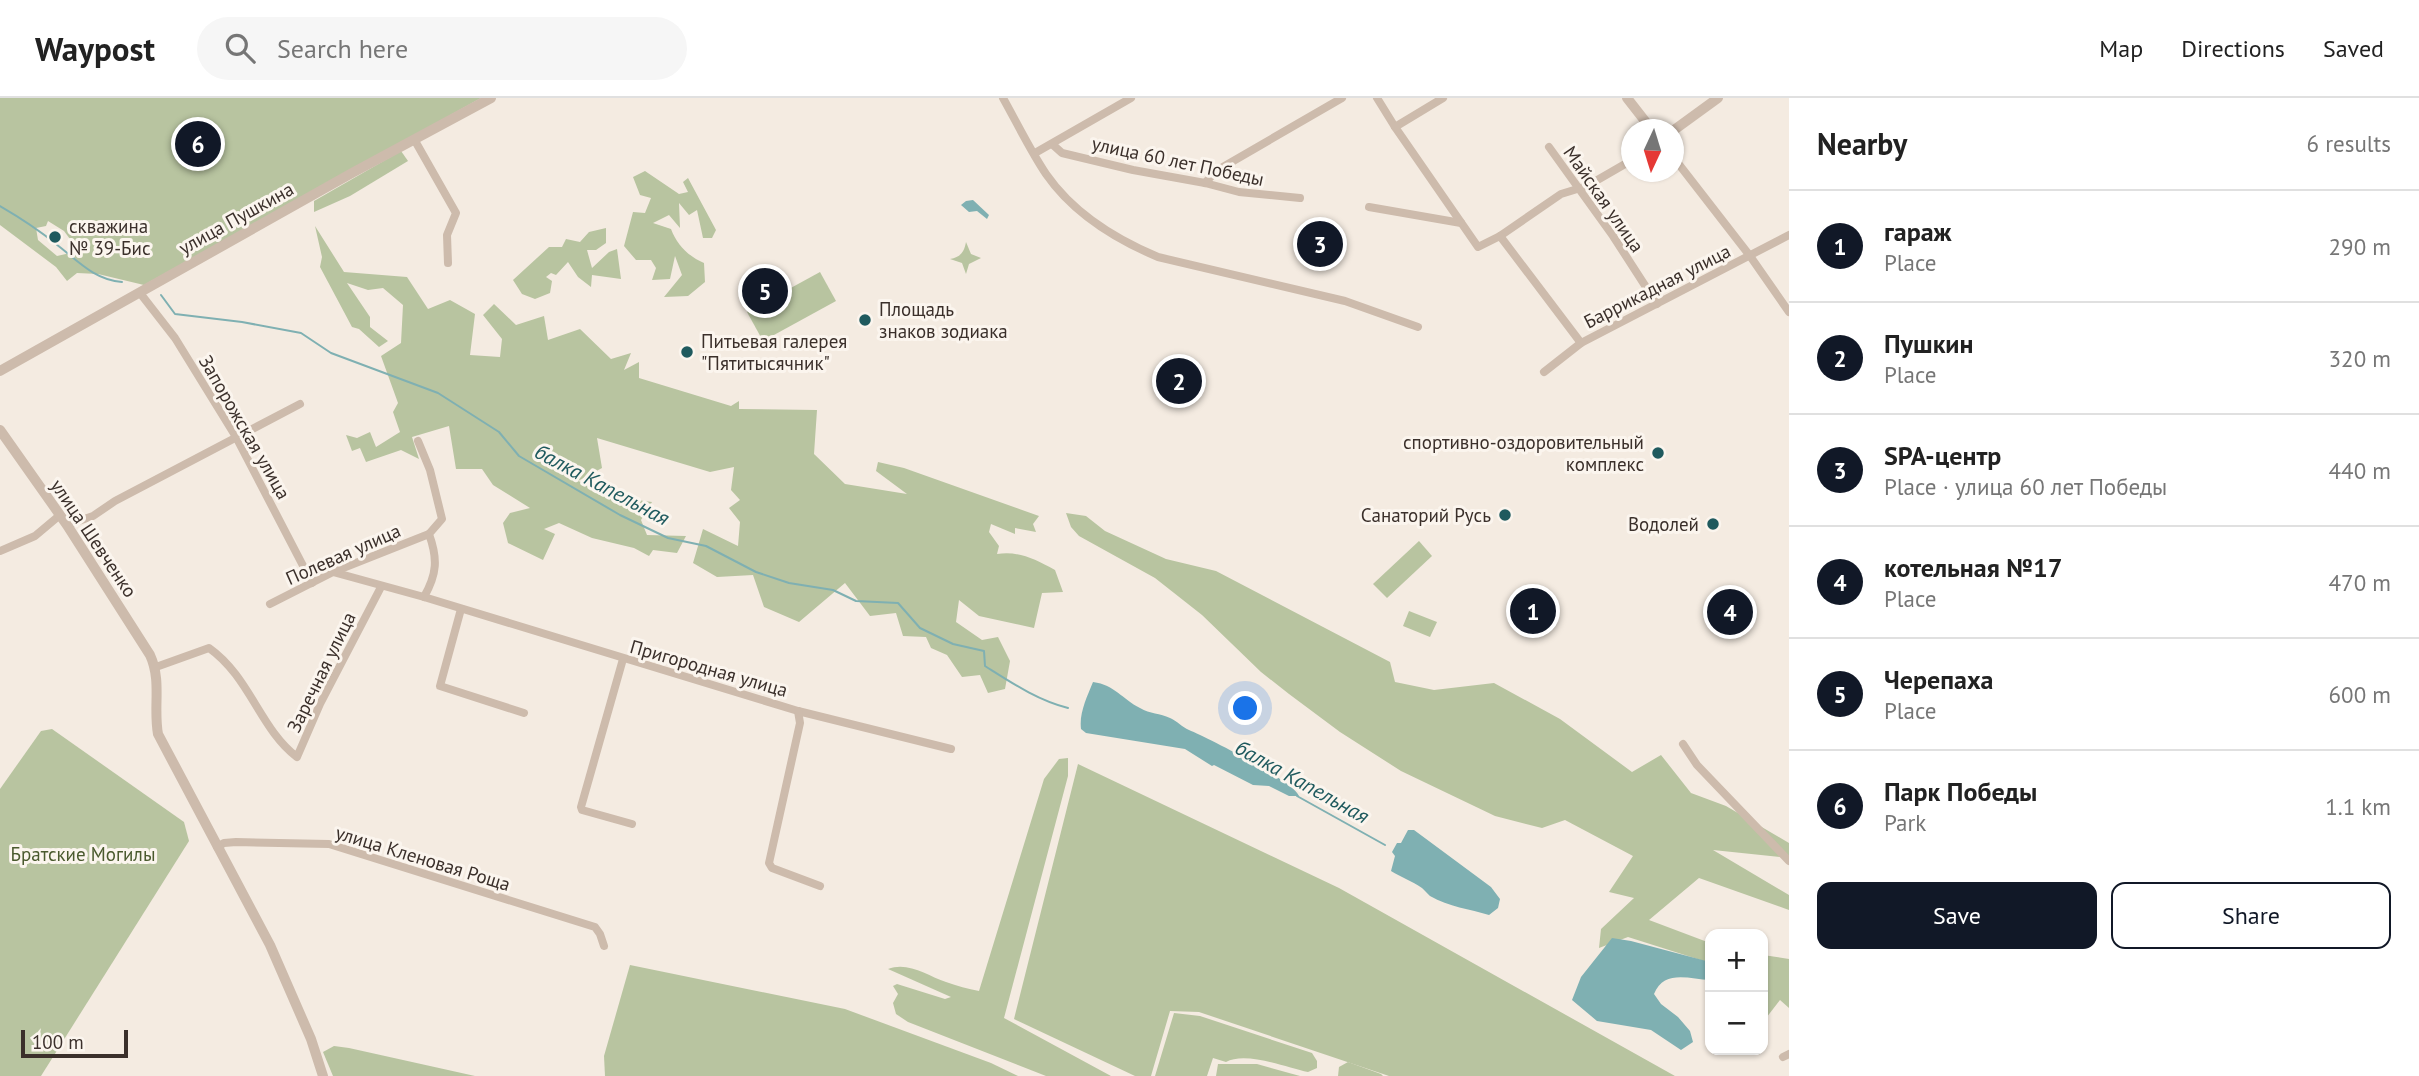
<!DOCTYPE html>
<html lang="en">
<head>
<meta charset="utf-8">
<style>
	:root { --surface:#fff; --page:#f6f6f6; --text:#222; --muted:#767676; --line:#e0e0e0; --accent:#111827 }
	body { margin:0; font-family:"PT Sans",sans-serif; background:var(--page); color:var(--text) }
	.controls { position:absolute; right:21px; bottom:21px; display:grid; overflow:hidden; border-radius:14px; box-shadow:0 2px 5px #0004 }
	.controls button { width:63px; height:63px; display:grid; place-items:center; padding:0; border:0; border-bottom:2px solid var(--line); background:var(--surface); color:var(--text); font:35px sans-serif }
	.compass { position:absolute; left:1621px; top:21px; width:63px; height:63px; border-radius:50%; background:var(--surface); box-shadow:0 2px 5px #0004; rotate:184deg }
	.scale { position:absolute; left:21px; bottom:18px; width:107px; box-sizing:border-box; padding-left:7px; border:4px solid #3b302b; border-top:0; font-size:19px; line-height:24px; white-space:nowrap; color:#3b302b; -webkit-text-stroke:5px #fbf5ee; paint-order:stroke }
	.you { position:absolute; left:1246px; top:611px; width:24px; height:24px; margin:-18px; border:5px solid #fff; border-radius:50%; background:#1a73e8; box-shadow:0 0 0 10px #1a73e833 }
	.badge { display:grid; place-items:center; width:46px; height:46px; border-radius:50%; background:var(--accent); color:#fff; font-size:23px; font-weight:700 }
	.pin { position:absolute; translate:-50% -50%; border:4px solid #fff; box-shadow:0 2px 7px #0006 }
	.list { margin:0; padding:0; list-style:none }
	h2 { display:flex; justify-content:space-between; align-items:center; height:91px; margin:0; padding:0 28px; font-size:30px }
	h2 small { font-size:23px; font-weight:400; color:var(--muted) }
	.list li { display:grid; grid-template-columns:46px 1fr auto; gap:21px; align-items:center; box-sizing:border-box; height:112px; padding:0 28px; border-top:2px solid var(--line) }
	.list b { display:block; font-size:26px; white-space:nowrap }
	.list p { margin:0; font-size:23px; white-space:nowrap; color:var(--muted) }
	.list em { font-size:23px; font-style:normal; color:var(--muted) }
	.actions { display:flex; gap:14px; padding:21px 28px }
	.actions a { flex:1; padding:16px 0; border:2px solid var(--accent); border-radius:14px; text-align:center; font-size:24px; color:var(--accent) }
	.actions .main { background:var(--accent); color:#fff }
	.icon { flex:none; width:38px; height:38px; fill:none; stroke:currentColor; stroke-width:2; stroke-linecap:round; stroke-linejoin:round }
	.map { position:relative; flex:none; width:1789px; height:978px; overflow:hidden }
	header { display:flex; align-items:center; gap:42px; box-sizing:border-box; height:98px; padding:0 35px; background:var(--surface); border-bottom:2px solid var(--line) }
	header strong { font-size:33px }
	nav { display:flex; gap:38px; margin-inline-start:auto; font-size:24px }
	.search { width:490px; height:63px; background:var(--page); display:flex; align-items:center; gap:18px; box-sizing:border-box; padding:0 24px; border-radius:38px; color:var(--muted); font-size:26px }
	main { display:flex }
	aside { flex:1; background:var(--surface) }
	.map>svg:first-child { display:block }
	.green { fill:#b8c4a0; fill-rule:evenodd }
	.water { fill:#7fb0b2 }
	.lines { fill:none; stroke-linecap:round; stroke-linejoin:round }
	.stream { stroke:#7fb0b2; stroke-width:2 }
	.minor { stroke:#cdbbac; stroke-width:8 }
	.tertiary { stroke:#cdbbac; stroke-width:10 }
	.poi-dot { fill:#1f5a5e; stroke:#fbf5ee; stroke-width:2.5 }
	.labels { text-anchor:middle; stroke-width:6; stroke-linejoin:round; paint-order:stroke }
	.street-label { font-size:19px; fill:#3b302b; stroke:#fbf5ee }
	.poi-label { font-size:19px; fill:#3b302b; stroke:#fbf5ee; text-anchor:start }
	.park-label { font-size:19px; fill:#4a5a2e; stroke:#fbf5ee }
	.water-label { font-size:21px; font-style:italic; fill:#1f5a5e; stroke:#fbf5ee }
</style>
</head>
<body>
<header>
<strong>Waypost</strong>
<div class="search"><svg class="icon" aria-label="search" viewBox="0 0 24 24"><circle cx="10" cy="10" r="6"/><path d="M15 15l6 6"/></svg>Search here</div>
<nav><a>Map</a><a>Directions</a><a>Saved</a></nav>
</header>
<main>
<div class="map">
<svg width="1789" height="978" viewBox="0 0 1789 978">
	<rect width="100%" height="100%" fill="#f4ebe1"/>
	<g class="green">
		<path d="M0,0H481L144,187L98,176L77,175L67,183L56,169L0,127ZM48,123L64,133L79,153L57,158L38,142L36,130L46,128Z"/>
		<path d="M401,53L408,63L350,98L314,114V103Z"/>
		<path d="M645,73L679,96L688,94L683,84L688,80L716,132L712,140H703L697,112L689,117L679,105L680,130L669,117L653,125L671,131C677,147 688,158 704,165L705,184L688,198L664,199L682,177L675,158L670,181L652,182L656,170L651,162H636L624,148L633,114L645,115L651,100L640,97L633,79Z"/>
		<path d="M315,128L344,174L407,179L428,211L450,202L475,216L470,257L500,259L502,241L483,217L494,206L516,227L544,218L548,242L580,231L611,261L631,255L624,272L639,264V280L731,308L739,303V311L817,312L814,356L845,386L907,396L876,373L878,364L904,370L1039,418L1033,426L1036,434L1015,430V436L991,426L989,434L999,448L997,456C1020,453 1034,461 1055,472L1063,494L1042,495L1034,530L979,518L959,502L956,524L982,542L998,539L1010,563L1005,591L988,595L980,577L962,579L947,557L931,550L926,539L903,538L896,515L870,518L845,485L799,524L764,509L753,477L717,479L693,465L703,431L738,448L740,424L729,410L740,402L731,392L734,369L710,374L597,340L602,370L578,383L629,401L652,404L641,422L647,437L686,438L677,455L653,452L649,458L634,450L592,440L559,425L544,431L555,436L543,462L508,445L503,425L510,415L530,410L493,387L482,371H456L449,328L412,339L419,361L401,352L366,364L360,350L352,353L346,337L357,340L370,334L376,349L400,334L393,314L398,305L381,258L401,245L403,207L383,190L368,192L347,185L370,219V229L388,243L379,249L359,231L352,229L320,169L322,159Z"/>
		<path d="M606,130V145L596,152H587L592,170L609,154L617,151L621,181L592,177L591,189L578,179L568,164L556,177L551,175L546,179L552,183L550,195L535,201L522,196L513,182L549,149H562L566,141L580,144L589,134Z"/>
		<path d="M966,144L971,156L981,160L969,166L966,176L962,165L950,161C961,159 964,154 966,144Z"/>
		<path d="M820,174L836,203L763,243L747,214Z"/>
		<path d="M1066,415L1086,418L1105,433L1166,461L1216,473L1390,564L1395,584L1434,592L1494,585L1560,621L1632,674L1661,657L1691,695L1726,708L1789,745V760L1713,752L1789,797V812L1699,780L1649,822L1710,845V865L1628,839L1599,850L1601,831L1634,800L1609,794L1633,758L1565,722L1542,730L1495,718L1401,673L1340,634L1289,596L1261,574L1202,517L1155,480L1079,438L1071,429Z"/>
		<path d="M1419,443L1432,458L1387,500L1373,486Z"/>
		<path d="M1409,513L1437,524L1430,539L1403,528Z"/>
		<path d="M52,631L184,724L189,743L41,978H0V691L41,633Z"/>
		<path d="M1068,660V678L1004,920L1111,978H1046L908,924L896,916L893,905L898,896L893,888L897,886L945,901L951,899L888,871C908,863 928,878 946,884C957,888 968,891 979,893L1044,681L1059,661Z"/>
		<path d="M1078,666L1339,790L1675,978H1389L1199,914L1170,913L1151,978H1135L1014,921Z"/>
		<path d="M1763,857L1789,861V910L1780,902L1763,924Z"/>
		<path d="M630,867L845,911L991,965L1018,978H605L604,958Z"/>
		<path d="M1174,915L1200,918L1312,955L1317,963V970L1308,974C1286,969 1245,953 1226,964L1213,960L1207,978H1155Z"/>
		<path d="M334,948L349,950L475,978H333L323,954Z"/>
		<path d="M1348,964L1381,976L1383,978H1338L1339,969Z"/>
		<path d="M1218,966H1257L1300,978H1216Z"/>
	</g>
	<g class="water">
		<path d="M973,102L989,117L987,121L977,113L969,114L961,107L966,103Z"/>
		<path d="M1093,584C1115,587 1122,601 1140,610C1150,616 1160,615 1170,620C1177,623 1182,629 1189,632C1208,640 1294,683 1299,698H1289L1269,688L1253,687L1214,667L1212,668L1185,651L1086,635L1081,631C1079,615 1087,599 1093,584Z"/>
		<path d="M1408,732H1414L1491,789L1500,801L1498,810L1489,817C1470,811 1449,809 1430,798C1428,796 1424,792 1422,790C1412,783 1401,779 1391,773L1395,758L1392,754L1397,745H1401Z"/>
		<path d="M1612,840L1631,843L1710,864V882C1689,881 1664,871 1654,896L1661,906L1678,919L1690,933L1693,944L1681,952L1651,932L1597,923L1572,902L1581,879Z"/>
	</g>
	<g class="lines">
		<g class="stream">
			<path d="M0,108C19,119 39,132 56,146C77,162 94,182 122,184"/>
			<path d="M161,197L175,216L242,224L301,235L331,255L438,295L499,334L519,358L620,417L668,440L706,448L756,474L789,485L833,492L856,503L898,505L920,530L953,546L984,553L985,568C1012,585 1037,602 1068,610"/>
			<path d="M1297,698L1385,747"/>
		</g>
		<g class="minor">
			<path d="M1003,0C1017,25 1030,52 1046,76C1073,115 1115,141 1158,159L1345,203L1418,229"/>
			<path d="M1377,0L1395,29L1478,149L1500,138L1561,96L1587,88L1632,62"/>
			<path d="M1395,29L1443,0"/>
			<path d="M414,41L456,115L447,137L448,165"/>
			<path d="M1052,46L1062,55L1133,72L1205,85L1239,94L1300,100"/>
			<path d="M1549,49L1613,138L1657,206"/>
			<path d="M1035,55L1131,0"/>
			<path d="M1674,60L1750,158L1789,214"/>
			<path d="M1205,85L1216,73L1342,0"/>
			<path d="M1369,109L1461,125"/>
			<path d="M1500,138L1581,245"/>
			<path d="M140,195L175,240L236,339L312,485"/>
			<path d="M1544,274L1581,245L1789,137"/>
			<path d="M418,343L430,372L442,421L429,436C438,461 437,476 424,499"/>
			<path d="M67,427L93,418L115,403L300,306"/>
			<path d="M0,453L35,438L60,417"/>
			<path d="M333,474L424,499L798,613L951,651"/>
			<path d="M270,506L333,474L429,436"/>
			<path d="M461,511L440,588L524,615"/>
			<path d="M623,561L581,709L582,712L632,726"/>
			<path d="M156,569L209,550C250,579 260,631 297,659L320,606L381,489"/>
			<path d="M798,613L800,625L769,765L772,770L820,788"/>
			<path d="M1683,646L1697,667L1789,763"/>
			<path d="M217,749L224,745L236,744L329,746L595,829L600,836L604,848"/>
			<path d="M1783,959L1789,956"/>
		</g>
		<g class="tertiary">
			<path d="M1627,0L1652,32"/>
			<path d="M1674,32L1718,0"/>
			<path d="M0,273L352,75L491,0"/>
			<path d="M0,332L67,427L150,557C162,583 153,609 158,636L270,847L311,941L323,978"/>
		</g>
	</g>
	<g class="poi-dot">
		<circle cx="55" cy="139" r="7"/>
		<circle cx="865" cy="222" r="7"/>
		<circle cx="687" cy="254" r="7"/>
		<circle cx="1658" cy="355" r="7"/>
		<circle cx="1505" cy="417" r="7"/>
		<circle cx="1713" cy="426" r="7"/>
	</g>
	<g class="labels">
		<g class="street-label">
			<text transform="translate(1178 63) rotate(12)" y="7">улица 60 лет Победы</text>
			<text transform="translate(1604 101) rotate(55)" y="7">Майская улица</text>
			<text transform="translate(236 120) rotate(-29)" y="7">улица Пушкина</text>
			<text transform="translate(1657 188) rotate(-27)" y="7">Баррикадная улица</text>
			<text transform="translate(245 329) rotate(60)" y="7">Запорожская улица</text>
			<text transform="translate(94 440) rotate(56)" y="7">улица Шевченко</text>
			<text transform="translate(343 456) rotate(-24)" y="7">Полевая улица</text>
			<text transform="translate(709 570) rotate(16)" y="7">Пригородная улица</text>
			<text transform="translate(321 574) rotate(-64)" y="7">Заречная улица</text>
			<text transform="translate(423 760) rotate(17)" y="7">улица Кленовая Роща</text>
		</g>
		<g class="poi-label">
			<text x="69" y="135">скважина<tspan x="69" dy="22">№ 39-Бис</tspan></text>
			<text x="879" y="218">Площадь<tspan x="879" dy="22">знаков зодиака</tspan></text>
			<text x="701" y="250">Питьевая галерея<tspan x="701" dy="22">"Пятитысячник"</tspan></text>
			<text x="1644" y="351" text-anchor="end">спортивно-оздоровительный<tspan x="1644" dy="22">комплекс</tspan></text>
			<text x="1491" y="424" text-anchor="end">Санаторий Русь</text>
			<text x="1699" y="433" text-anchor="end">Водолей</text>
		</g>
		<g class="park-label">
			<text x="83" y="763">Братские Могилы</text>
		</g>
		<g class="water-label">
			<text transform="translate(602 387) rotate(28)" y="7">балка Капельная</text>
			<text transform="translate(1302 684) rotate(29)" y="7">балка Капельная</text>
		</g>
	</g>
</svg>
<div class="controls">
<button>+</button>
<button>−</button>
</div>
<svg class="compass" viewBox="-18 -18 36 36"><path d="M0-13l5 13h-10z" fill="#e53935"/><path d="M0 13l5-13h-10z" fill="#767676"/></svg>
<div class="scale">100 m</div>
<div class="you"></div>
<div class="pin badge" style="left:1533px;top:513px">1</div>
<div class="pin badge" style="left:1179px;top:283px">2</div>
<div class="pin badge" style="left:1320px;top:146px">3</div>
<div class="pin badge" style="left:1730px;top:514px">4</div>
<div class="pin badge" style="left:765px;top:193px">5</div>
<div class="pin badge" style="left:198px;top:46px">6</div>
</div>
<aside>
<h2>Nearby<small>6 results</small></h2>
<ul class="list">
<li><span class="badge">1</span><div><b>гараж</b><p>Place</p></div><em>290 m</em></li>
<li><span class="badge">2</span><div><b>Пушкин</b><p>Place</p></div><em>320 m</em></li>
<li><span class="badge">3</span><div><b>SPA-центр</b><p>Place · улица 60 лет Победы</p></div><em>440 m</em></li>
<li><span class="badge">4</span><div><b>котельная №17</b><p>Place</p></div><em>470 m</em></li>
<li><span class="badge">5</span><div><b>Черепаха</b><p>Place</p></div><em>600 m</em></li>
<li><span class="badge">6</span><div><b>Парк Победы</b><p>Park</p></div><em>1.1 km</em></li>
</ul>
<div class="actions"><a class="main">Save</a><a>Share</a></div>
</aside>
</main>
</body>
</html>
